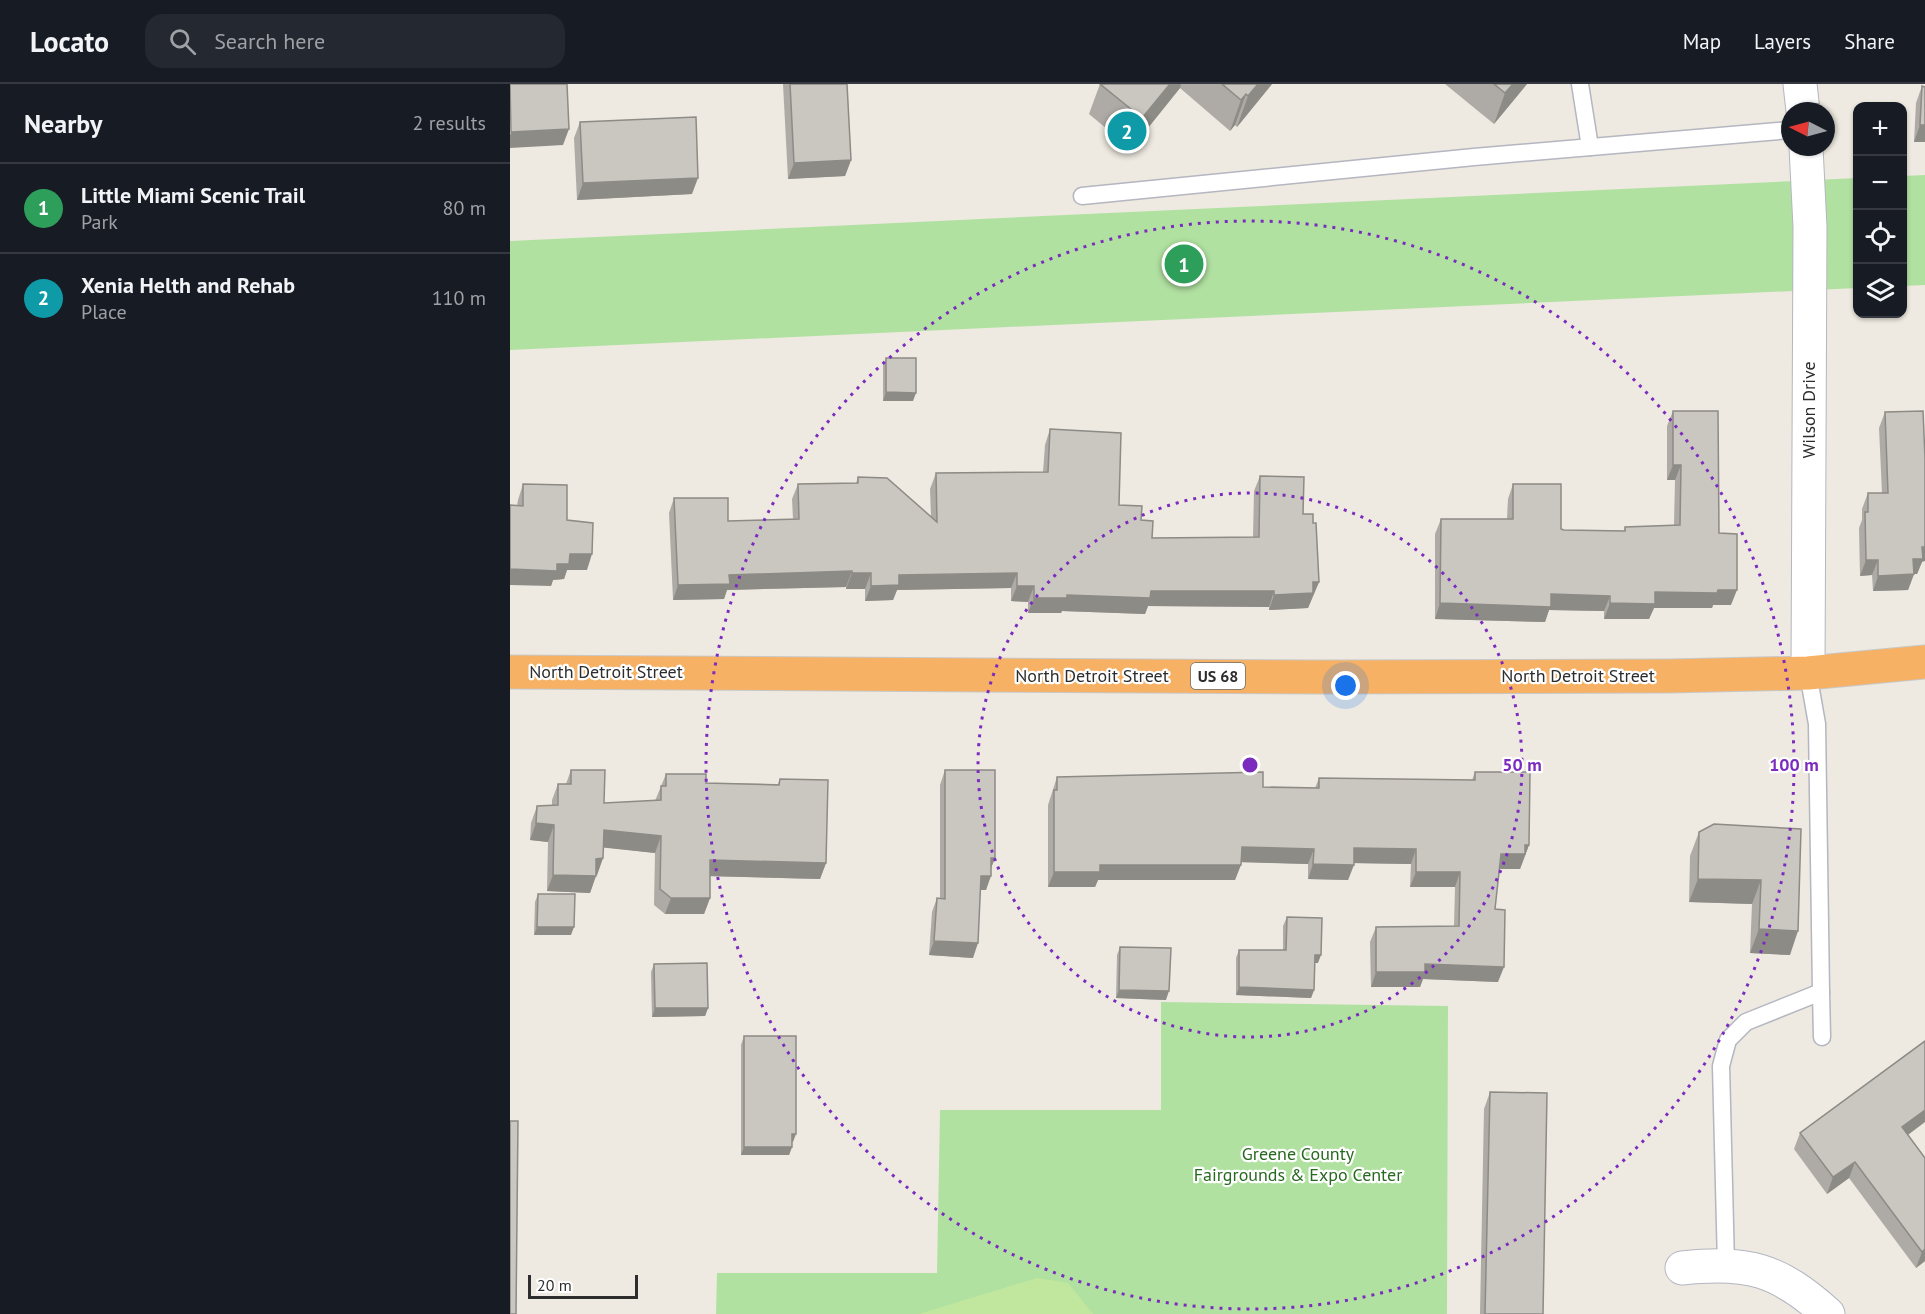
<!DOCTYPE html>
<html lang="en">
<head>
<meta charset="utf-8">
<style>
	:root { --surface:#171b24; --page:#242831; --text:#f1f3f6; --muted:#9ea1a6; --line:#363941; --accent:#7c3aed }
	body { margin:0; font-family:"PT Sans",sans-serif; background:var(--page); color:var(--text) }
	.controls { position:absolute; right:18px; top:18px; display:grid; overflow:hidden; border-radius:12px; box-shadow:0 2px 4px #0004 }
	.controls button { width:54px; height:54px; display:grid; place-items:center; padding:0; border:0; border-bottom:2px solid var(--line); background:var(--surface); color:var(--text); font:30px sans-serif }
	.compass { position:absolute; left:1271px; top:18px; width:54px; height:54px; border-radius:50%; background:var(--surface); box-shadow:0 2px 4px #0004; rotate:276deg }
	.scale { position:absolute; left:18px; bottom:15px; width:110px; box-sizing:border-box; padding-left:6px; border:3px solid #2d2d2d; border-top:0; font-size:16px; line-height:21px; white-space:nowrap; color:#2d2d2d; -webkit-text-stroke:4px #fff; paint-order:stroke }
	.you { position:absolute; left:836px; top:602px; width:21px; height:21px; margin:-15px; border:4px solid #fff; border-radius:50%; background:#1a73e8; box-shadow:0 0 0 9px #1a73e833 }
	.badge { display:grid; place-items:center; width:39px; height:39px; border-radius:50%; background:var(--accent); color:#fff; font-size:20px; font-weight:700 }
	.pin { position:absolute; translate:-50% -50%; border:3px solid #fff; box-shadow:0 2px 6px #0006 }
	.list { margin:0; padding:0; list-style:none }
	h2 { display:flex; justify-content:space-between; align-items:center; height:78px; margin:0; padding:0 24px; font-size:26px }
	h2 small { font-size:20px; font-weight:400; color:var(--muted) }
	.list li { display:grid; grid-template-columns:39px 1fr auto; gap:18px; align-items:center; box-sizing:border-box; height:90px; padding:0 24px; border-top:2px solid var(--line) }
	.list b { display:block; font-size:22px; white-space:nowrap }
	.list p { margin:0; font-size:20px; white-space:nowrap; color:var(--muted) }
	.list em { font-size:20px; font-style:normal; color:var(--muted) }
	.icon { flex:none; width:33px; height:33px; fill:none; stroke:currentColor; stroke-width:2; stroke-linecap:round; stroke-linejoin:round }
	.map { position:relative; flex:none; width:1415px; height:1230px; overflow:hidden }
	header { display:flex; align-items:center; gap:36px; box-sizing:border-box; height:84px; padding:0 30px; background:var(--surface); border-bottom:2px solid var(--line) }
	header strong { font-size:28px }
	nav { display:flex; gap:33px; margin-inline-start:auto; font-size:21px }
	.search { width:420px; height:54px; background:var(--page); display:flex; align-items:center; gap:15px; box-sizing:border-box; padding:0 21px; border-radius:18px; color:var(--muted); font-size:22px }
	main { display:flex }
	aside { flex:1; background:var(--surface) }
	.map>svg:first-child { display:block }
	.green { fill:#b1e1a1 }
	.pitch { fill:#c1e79e }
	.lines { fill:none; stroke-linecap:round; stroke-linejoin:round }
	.lane-casing { stroke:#b4b6c0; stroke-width:19 }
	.street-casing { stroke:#b4b6c0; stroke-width:35 }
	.highway-casing { stroke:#c8c8c8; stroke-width:35 }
	.lane { stroke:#fff; stroke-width:16 }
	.street { stroke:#fff; stroke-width:33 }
	.highway { stroke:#f6b164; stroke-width:33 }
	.wall { fill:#aeaaa5 }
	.shaded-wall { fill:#8d8b86 }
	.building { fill:#cac6c0; stroke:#8d8b86; stroke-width:1.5 }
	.ring { fill:none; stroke:#7b2cbf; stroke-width:3; stroke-dasharray:3 6 }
	.labels { text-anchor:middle; stroke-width:4.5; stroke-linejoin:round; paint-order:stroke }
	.shield { fill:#fff; stroke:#6c6c6c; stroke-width:1.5 }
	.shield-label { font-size:16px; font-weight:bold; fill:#2d2d2d }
	.street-label { font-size:18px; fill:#2d2d2d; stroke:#fff }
	.park-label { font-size:18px; fill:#27691f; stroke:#fff }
	.centre { fill:#7b2cbf; stroke:#fff; stroke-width:3 }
	.ring-label { font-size:18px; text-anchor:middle; font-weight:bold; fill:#7b2cbf; stroke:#fff; stroke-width:4.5; stroke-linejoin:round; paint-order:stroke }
</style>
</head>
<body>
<header>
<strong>Locato</strong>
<div class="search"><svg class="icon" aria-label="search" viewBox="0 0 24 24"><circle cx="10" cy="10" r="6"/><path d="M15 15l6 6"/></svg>Search here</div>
<nav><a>Map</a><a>Layers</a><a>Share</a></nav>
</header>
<main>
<aside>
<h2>Nearby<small>2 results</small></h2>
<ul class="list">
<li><span class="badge" style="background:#2e9e5b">1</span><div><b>Little Miami Scenic Trail</b><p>Park</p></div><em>80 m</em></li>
<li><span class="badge" style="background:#0f9aa8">2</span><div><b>Xenia Helth and Rehab</b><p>Place</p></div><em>110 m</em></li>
</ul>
</aside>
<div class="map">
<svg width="1415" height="1230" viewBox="0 0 1415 1230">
	<rect width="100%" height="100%" fill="#eeeae1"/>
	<g class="green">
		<path d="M1415,91V201L1393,202V92Z"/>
		<path d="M1348,94L1347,204L0,266V157Z"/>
		<path d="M651,918L938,922L937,1230H206L207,1189H427L430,1026H651Z"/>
	</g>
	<path class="pitch" d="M527,1194L558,1199L583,1230H409Z"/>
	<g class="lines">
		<g class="lane-casing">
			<g id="lane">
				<path d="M1070,0L1080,63"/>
				<path d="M572,112L964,73L1280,46"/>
				<path d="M1311,908L1312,953"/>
				<path d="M1216,1181L1211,982L1218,956L1236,938L1311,908L1307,640L1298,589"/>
			</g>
		</g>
		<g class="street-casing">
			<g id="street">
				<path d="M1290,0L1293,27"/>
				<path d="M1296,63L1300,143L1298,589"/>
				<path d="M1172,1184C1238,1177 1268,1185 1318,1230"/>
			</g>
		</g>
		<g class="highway-casing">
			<path id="highway" d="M0,588L809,593L1159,592L1298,589L1415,578"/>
		</g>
		<use href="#lane" class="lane"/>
		<use href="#street" class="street"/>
		<use href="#highway" class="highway"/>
	</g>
	<g class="wall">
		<path d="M273,0H337L341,76L335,92L278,95Z"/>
		<path d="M590,0H762L727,43L725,41L720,47L670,4L621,65L579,30Z"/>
		<path d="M935,0H1017L984,40Z"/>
		<path d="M1412,2L1415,3V58H1404L1406,19Z"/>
		<path d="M70,38L182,110L67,116L64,54Z"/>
		<path d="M376,274L403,317H373V282Z"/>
		<path d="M1163,327L1209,449L1221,521H1203L1202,524H1144L1139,535H1094V527L1039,526L1035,538L925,535V450L931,435H997L998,415L1003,400L1051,445L1054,446L1114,447L1115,443L1164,441L1165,396H1157V342Z"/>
		<path d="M1375,328L1412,478L1407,490H1404L1398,506L1363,507L1362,491L1350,492L1349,444L1352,436V425L1358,409H1372L1369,344Z"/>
		<path d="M540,345L609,421L631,436L642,454L743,453L744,407L750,392L803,439L809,498L798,524L759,526V523L638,522L635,530L552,527L551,529H518V518L501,517V504L387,506L383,516L355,517V505H336V503L217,506L214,515L163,516L159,429L164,414L218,437L283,435L282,415L288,400L346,399L348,393L421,432L420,405L426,389L533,388L535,361Z"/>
		<path d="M13,400L57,436L77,486H57L54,495L43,496L41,502L7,422L8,416Z"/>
		<path d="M61,686L94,719L145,717L156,690L196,699L268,700L270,695L316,779L310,795L200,792V814L194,830H155L144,821L145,769L93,763V774L87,791H86L80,809L37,807L38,758L20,756L21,739L27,722H42V716L48,700H56Z"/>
		<path d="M435,686L485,774L481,784L476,806H470L463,874L419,871L422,828L427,814H430V701Z"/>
		<path d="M965,688L1019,761L1010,785H989L985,825L988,898L913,895L910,903H861L860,858L866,843L944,842L945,803H900L901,780L844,779L838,796L798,795V780L731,778L725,796H588L585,803H538V721L547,693L753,703L805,704L809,694L962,696Z"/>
		<path d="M1291,745L1280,871L1240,869L1242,820L1179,818L1180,772L1189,748Z"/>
		<path d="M28,810L61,851H24L25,818Z"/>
		<path d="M777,833L808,879H805L804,906L801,914L726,911V874L729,866H773V842Z"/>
		<path d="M610,863L656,916L606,914L607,871Z"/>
		<path d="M144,880L198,924L195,932L142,933L141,888Z"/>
		<path d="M234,952L283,1058H282V1063L279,1071H231V961Z"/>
		<path d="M980,1008L1033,1230H970L974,1025Z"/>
		<path d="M1290,1049L1398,1051L1415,1177L1406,1184L1339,1094L1317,1110L1284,1065Z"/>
	</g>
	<g class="shaded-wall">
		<path d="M660,0H671L670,4L621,65L632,34Z"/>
		<path d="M748,0H762L727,43L738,12Z"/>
		<path d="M1003,0H1017L984,40L995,9Z"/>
		<path d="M736,10L725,41L720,47L731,16Z"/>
		<path d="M1410,41H1415V58H1404Z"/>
		<path d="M59,45L53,61L0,64V51L1,48Z"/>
		<path d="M341,76L335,92L278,95L284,79Z"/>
		<path d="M188,94L182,110L67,116L73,99Z"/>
		<path d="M376,308L406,309L403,317H373Z"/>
		<path d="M1163,381H1171L1165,396H1157Z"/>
		<path d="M1412,463H1415V477L1412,478L1407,490H1402H1404L1398,506L1363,507L1368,492L1403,475Z"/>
		<path d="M60,470H82L77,486H57L54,495L43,496L41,502L0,501V485L47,480Z"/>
		<path d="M1356,476H1368L1362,491L1350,492Z"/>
		<path d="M342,487L336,503L217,506L214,515L163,516L168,501L219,491Z"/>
		<path d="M342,489H361L355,505H336Z"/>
		<path d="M507,489L501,504L387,506L383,516L355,517L361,502L389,491Z"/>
		<path d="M803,498H809L798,524L759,526L764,511Z"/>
		<path d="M507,502H524L518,518L501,517Z"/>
		<path d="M1208,506H1227L1221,521H1203L1202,524H1144L1139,535H1094L1100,519L1145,508Z"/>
		<path d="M641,507H764L759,523L638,522L635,530L552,527L551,529H518L524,514Z"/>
		<path d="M1041,510L1100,512L1094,527L1039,526L1035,538L925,535L930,519Z"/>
		<path d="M26,739L44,741L38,758L20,756Z"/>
		<path d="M94,746L151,752L145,769L88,763Z"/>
		<path d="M1015,761H1019L1010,785H985L991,770Z"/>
		<path d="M732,763L804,765L798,780L726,778Z"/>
		<path d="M844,764L906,765L901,780L839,779Z"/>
		<path d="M93,774L87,791H80L86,775Z"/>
		<path d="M481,774H485L479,789Z"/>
		<path d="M200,776L316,779L310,795L194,792Z"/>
		<path d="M803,780L844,781L838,796L798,795Z"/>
		<path d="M590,781H731L725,796H588L585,803H538L544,788Z"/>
		<path d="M906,788H950L945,803H900Z"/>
		<path d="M43,791L86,792L80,809L37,807Z"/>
		<path d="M471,792H481L476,806H466Z"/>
		<path d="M1188,795L1251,796L1242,820L1179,818Z"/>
		<path d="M161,814H200L194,830H155Z"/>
		<path d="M27,843H64L61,851H24Z"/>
		<path d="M1249,845L1288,847L1280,871L1240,869Z"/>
		<path d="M424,857L468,859L463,874L419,871Z"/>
		<path d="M805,871H811L808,879H802Z"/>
		<path d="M915,880L994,883L988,898L913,895L910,903H861L866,888Z"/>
		<path d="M729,903L804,906L801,914L726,911Z"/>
		<path d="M609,906L659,907L656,916L606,914Z"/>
		<path d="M145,924H198L195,932L142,933Z"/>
		<path d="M1415,1026V1038L1386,1060L1392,1043Z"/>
		<path d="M282,1050H286L283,1058H279Z"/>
		<path d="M234,1063H282L279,1071H231Z"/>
		<path d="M1345,1078L1339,1094L1317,1110L1323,1093Z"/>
		<path d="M1415,1165V1177L1406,1184L1412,1168Z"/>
	</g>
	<g class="building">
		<path d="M0,0H57L59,45L1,48Z"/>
		<path d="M280,0H337L341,76L284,79Z"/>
		<path d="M590,0H660L632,34Z"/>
		<path d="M712,0H748L738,12L736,10L731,16Z"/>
		<path d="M984,0H1003L995,9Z"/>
		<path d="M1412,2L1415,3V41H1410Z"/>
		<path d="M186,33L188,94L73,99L70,38Z"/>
		<path d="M376,274H406V309L376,308Z"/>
		<path d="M1163,327H1208L1209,449L1227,450V506H1208L1207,509L1145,508V520L1100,519V512L1041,510V523L930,519L931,435H1003V400H1051V445L1054,446L1115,447V443L1170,441L1171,381H1163Z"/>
		<path d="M1413,327L1415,374V463H1412L1413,475H1403L1404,490L1368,492V476H1356L1355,428H1358V409H1378L1375,328Z"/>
		<path d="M540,345L611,349L609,421L632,422L631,436L643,437L642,454L749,453L750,392L794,393L793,430H803V439H806L809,498H803V509L764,511V507H641L640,514L557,511V514H524V502H507V489L389,491V501L361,502V489H342V487L219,491L220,500L168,501L164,414H218V437L289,435L288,400L348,399V393L377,394L427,438L426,389L538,388Z"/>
		<path d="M13,400L57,401V436L83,439L82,470H60L59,480H47V487L0,485V421L13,422Z"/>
		<path d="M61,686H95L94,719L151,716V702H156V690H196V699L269,701L270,695L318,696L316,779L200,776V814H161L150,805L151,752L94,746L93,774L86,775V792L43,791L44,741L26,739L27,722L48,721V700H61Z"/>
		<path d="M435,686H485V774H481V792H471L468,859L424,857L427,814L435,815Z"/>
		<path d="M753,688V703L809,704V694L965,696V688H1020L1019,761H1015V770H991L985,825L995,826L994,883L915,880V888H866V843L949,842L950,788H906V765L844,764V781L803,780L804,765L732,763L731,781H590V788H544V706H547V693Z"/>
		<path d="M1204,740L1291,745L1288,847L1249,845L1251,796L1188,795L1189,748Z"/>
		<path d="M28,810H65L64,843H27Z"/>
		<path d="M777,833L812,834L811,871H805L804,906L729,903V866H776Z"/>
		<path d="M610,863L661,864L659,907L609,906Z"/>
		<path d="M197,879L198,924H145L144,880Z"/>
		<path d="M234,952H286V1050H282V1063H234Z"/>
		<path d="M1415,957V1026L1392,1043L1415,1074V1165L1412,1168L1345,1078L1323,1093L1290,1049Z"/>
		<path d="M980,1008L1037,1009L1033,1230H975Z"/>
		<path d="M0,1037H8L6,1230H0Z"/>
	</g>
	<g class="ring">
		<circle cx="740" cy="681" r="272"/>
		<circle cx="740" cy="681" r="544"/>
	</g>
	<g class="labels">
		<rect class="shield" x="681" y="579" width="54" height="26" rx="4.5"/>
		<g class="shield-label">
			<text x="708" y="598">US 68</text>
		</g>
		<g class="street-label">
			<text transform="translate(1299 326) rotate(-90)" y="6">Wilson Drive</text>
			<text x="96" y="594">North Detroit Street</text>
			<text x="582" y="598">North Detroit Street</text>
			<text x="1068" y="598">North Detroit Street</text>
		</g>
		<g class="park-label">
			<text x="788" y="1076">Greene County<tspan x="788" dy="21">Fairgrounds &amp; Expo Center</tspan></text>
		</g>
	</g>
	<circle cx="740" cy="681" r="9" class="centre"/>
	<g class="ring-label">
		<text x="1012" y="687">50 m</text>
		<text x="1284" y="687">100 m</text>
	</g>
</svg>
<div class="controls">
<button>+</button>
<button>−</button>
<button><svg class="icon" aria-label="locate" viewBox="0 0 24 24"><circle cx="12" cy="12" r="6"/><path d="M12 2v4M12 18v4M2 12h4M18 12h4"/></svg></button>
<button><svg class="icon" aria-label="layers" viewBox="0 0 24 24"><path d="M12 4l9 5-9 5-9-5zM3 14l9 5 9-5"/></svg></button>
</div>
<svg class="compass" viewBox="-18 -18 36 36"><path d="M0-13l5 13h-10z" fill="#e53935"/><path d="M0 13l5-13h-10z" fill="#9ea1a6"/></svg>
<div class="scale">20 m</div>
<div class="you"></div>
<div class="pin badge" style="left:674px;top:180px;background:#2e9e5b">1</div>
<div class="pin badge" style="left:617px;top:47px;background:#0f9aa8">2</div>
</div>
</main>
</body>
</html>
